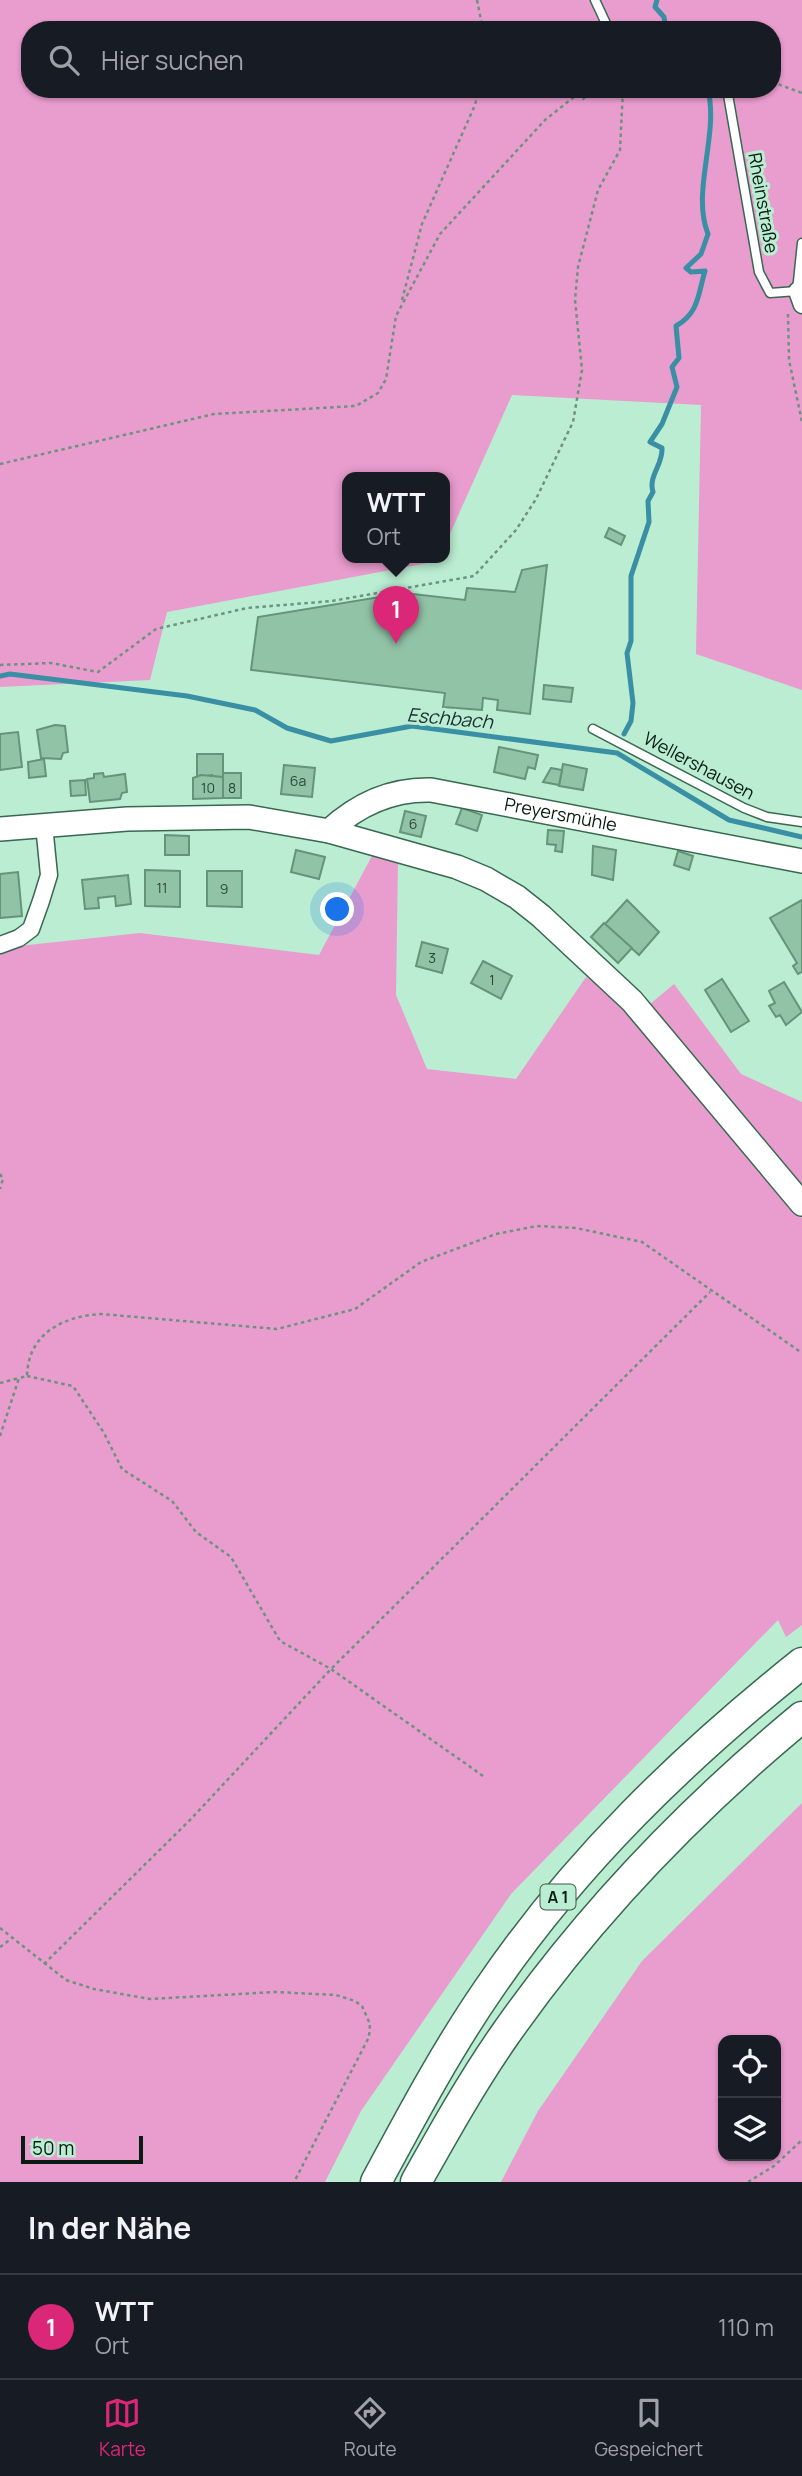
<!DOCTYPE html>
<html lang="de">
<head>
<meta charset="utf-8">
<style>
	:root { --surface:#171b24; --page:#20242c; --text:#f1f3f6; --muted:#9ea1a6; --line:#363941; --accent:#db2777 }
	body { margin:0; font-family:Manrope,sans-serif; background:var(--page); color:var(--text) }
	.controls { position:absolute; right:21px; bottom:21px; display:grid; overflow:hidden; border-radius:14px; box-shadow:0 2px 5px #0004 }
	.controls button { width:63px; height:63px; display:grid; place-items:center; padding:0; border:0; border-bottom:2px solid var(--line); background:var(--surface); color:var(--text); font:35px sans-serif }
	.scale { position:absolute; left:21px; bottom:18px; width:122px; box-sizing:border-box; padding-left:7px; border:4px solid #081c12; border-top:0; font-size:19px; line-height:24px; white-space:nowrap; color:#081c12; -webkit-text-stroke:5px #baedd1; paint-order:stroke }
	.you { position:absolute; left:338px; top:910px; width:24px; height:24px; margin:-18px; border:5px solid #fff; border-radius:50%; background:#1a73e8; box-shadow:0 0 0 10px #1a73e833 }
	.badge { display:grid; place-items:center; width:46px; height:46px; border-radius:50%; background:var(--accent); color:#fff; font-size:23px; font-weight:700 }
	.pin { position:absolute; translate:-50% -58px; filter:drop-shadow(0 2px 4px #0008) }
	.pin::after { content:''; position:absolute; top:37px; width:24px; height:21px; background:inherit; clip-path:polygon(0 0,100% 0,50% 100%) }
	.popup { position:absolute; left:342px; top:472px; width:108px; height:91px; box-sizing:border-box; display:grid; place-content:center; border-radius:14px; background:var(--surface); filter:drop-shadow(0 2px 5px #0005); font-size:23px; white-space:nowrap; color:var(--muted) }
	.popup b { font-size:26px; color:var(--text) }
	.popup::after { content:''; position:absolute; left:50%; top:100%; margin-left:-14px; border:14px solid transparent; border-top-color:var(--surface) }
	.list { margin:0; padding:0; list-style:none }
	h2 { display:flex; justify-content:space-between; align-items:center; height:91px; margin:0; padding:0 28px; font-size:30px }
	h2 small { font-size:23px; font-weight:400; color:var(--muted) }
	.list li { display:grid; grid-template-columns:46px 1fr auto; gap:21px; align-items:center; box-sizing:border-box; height:105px; padding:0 28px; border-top:2px solid var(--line) }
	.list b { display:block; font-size:26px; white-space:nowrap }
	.list p { margin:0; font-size:23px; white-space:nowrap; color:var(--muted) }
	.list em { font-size:23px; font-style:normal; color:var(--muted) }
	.icon { flex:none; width:38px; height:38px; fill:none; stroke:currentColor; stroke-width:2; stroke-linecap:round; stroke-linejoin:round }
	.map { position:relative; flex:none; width:802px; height:2182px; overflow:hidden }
	.search { position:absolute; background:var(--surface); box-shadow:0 2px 5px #0004; left:21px; right:21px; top:21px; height:77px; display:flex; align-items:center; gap:18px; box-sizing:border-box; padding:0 24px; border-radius:28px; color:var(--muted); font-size:26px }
	.sheet { height:196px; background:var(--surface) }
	nav { display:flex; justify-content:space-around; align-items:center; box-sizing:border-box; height:98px; border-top:2px solid var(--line); background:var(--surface); font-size:19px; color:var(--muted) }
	nav a { display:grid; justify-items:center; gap:4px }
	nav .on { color:var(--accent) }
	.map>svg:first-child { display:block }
	.green { fill:#e99cce; fill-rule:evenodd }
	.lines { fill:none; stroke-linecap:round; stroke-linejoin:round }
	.stream { stroke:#398fa3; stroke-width:5 }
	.building { fill:#91c3a7; stroke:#64947a; stroke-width:2 }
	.lane-casing { stroke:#386850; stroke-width:11 }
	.street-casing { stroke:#386850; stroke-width:19 }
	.secondary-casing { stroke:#386850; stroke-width:26 }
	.highway-casing { stroke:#386850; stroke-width:33 }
	.path { stroke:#6d937f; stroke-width:2.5; stroke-dasharray:3.5 3.5; stroke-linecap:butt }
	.lane { stroke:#fff; stroke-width:8 }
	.street { stroke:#fff; stroke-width:16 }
	.secondary { stroke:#fff; stroke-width:23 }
	.highway { stroke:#fff; stroke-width:30 }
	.labels { text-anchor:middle; stroke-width:6; stroke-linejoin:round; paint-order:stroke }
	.number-label { font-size:14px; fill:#2a4637 }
	.shield { fill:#baedd1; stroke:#3d5b4b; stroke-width:2 }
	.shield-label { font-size:16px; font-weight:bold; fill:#081c12 }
	.street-label { font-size:18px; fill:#081c12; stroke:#baedd1 }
	.water-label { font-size:19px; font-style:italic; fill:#1a2e35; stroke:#baedd1 }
</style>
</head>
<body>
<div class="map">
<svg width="802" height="2182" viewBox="0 0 802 2182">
	<rect width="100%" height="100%" fill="#baedd1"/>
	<g class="green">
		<path d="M0,0H802V690L696,654L701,405L512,395L445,545V478H347V558H439L438,561L167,612L150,680L0,687ZM30,30H772V89H30Z"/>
		<path d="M373,854L398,860L396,995L427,1069L516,1079L586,977L622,999L802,1218V1625L786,1637L778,1620L511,1894L361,2111L325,2182H0V948L140,933L319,955Z"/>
		<path d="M674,984L741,1074L802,1102V1189L685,1044L649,1005Z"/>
		<path d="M802,1803V2182H501L538,2111L642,1961ZM723,2040H776V2156H723Z"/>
	</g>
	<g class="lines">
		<g class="stream">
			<path d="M657,0L655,7L664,17L666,30"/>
			<path d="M0,676L10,674L187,696L255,710L287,728L331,741L412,726L617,753L729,820L802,837"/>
			<path d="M624,734L631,721L633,703L627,653L631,641V576L649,522L648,501L653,492C648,476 663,465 662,448L650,442L662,424L677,387L672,367L679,358L676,326C699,313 698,294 705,271L691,272L686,268L701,254L708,234C691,191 719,137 708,89"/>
		</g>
	</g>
	<g class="building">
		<path d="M609,528L625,536L621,545L605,537Z"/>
		<path d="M547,565L530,714L497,710L498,700L483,698L482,710L443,707L445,693L251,670L258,617L404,593L465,600L467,588L515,592L522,570Z"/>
		<path d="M544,685L573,688L571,702L543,699Z"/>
		<path d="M55,725L65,726L68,752L63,753L61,759L41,758L37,730Z"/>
		<path d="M18,732L22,767L0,770V734Z"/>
		<path d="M499,747L538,755L535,769L528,767L525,779L494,772Z"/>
		<path d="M197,754H223V777L212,778V775L197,778Z"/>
		<path d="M44,759L46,776L29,778L28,762Z"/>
		<path d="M563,764L587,769L583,790L559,786Z"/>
		<path d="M284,765L315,768L312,797L281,794Z"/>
		<path d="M551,768L562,770L559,785L543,782Z"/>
		<path d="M103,773L104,777L125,774L127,792L122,793L120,799L90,802L87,779L94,778V774Z"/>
		<rect x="223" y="773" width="18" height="25"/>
		<path d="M201,775L223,777V798L193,799V778Z"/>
		<path d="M85,780L86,795L71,796L70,781Z"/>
		<path d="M462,808L482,815L477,831L456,824Z"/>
		<path d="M405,811L426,816L421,837L400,832Z"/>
		<path d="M548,830L564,831L562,852L555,851L556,845L547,844Z"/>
		<path d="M165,835L189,836V855H165Z"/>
		<path d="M593,846L616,850L613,880L592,875Z"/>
		<path d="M296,850L325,857L319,879L291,872Z"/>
		<path d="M678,851L693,856L689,870L674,865Z"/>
		<path d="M145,870L180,871V907L145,906Z"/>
		<path d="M207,871H242V907L207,906Z"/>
		<path d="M18,872L22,916L0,918V874Z"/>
		<path d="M128,875L131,904L116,906L115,896L98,898L99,908L85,909L82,880Z"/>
		<path d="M627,900L659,932L639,955L605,924Z"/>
		<path d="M802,900V972L798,974L793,966L797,963L770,918Z"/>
		<path d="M604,923L632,948L618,963L591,937Z"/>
		<path d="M422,942L448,949L442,973L416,966Z"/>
		<path d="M483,961L512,976L501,999L471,983Z"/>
		<path d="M722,979L749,1021L731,1032L705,990Z"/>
		<path d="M784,982L802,1012L786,1025L780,1015L776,1017L769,1006L775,1003L769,991Z"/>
	</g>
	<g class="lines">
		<g class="lane-casing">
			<g id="lane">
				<path d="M595,0L609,30"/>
				<path d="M727,89L759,272L770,293L797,291L802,243"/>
				<path d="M593,729L744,808L767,817L802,822"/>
			</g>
		</g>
		<g class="street-casing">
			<g id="street">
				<path d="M802,287L797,291L802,305"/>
				<path d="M0,945L19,938L31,929L41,901L49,875L44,825"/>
			</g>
		</g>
		<g class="secondary-casing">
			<g id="secondary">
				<path d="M0,829L127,819L249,817L329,831L457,867L486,879L517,897L541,916L632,1001L802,1204"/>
				<path id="s1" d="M329,831C358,804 391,789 431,790L802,861"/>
			</g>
		</g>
		<g class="highway-casing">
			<g id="highway">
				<path d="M376,2182C411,2117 446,2051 488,1990C574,1863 683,1758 802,1663"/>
				<path d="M416,2182C444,2132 472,2082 504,2036C587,1917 691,1809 802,1717"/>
			</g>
		</g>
		<g class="path">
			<path d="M477,0L483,30"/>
			<path d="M772,82L802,93"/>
			<path d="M577,95L583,99L594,89"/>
			<path d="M402,300L422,224L475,105L479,89"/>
			<path d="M788,314L789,360L802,422"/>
			<path d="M0,464L214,414L356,406L378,393L386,379L396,316L440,234L545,120L584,89"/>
			<path d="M0,665L51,663L98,672L156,629L247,608L332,601L474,576L516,530L536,499L573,422L582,370L575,300L578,267L598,190L620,150L623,89"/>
			<path d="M0,1174L3,1179L0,1189"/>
			<path d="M27,1376L73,1386L104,1433L122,1469L172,1501L196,1532L231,1557L280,1641L331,1669L486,1778"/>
			<path d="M0,1383L19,1378"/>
			<path d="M0,1436L19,1378L27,1376C28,1333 64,1316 101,1314L277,1329L355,1309L421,1262L496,1234L537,1226L576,1228L642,1242L802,1353"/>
			<path d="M0,1928L66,1980L94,1989L150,1999L275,1992L336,1995L355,2001L362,2006L370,2024L369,2037L294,2182"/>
			<path d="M0,1947L11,1939"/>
			<path d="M44,1964L190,1820L331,1669L710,1292"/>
			<path d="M748,2182L774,2166L802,2140"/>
		</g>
		<use href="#lane" class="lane"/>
		<use href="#street" class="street"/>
		<use href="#secondary" class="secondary"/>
		<use href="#highway" class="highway"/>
	</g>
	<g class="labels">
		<g class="number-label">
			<text x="298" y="786">6a</text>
			<text x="208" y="793">10</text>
			<text x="232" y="793">8</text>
			<text x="413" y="829">6</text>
			<text x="162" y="893">11</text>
			<text x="224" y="894">9</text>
			<text x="432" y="963">3</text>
			<text x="492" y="985">1</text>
		</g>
		<rect class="shield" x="540.5" y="1884.5" width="35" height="25" rx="5"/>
		<g class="shield-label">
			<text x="558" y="1903">A 1</text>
		</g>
		<g class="street-label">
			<text transform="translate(763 203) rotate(80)" y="6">Rheinstraße</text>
			<text transform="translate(699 766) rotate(28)" y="6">Wellershausen</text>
			<text dy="6" stroke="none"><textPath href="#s1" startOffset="245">Preyersmühle</textPath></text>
		</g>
		<g class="water-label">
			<text transform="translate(450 718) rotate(5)" y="7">Eschbach</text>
		</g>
	</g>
</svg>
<div class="controls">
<button><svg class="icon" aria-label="locate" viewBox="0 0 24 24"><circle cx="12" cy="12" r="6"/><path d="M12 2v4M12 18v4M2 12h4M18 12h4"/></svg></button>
<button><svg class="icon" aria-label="layers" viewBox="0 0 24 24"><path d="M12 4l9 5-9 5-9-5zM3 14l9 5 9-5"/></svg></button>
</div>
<div class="scale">50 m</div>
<div class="you"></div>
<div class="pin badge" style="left:396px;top:644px">1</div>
<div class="popup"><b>WTT</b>Ort</div>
<div class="search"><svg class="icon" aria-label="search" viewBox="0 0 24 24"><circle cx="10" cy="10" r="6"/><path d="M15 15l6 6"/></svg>Hier suchen</div>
</div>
<section class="sheet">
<h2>In der Nähe<small></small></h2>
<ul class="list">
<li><span class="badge">1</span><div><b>WTT</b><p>Ort</p></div><em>110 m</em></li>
</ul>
</section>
<nav>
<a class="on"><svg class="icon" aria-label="map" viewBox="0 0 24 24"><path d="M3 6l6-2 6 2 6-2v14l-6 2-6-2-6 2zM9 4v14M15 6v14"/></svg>Karte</a>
<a><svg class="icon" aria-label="directions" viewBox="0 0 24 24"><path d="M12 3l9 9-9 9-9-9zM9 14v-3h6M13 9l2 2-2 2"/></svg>Route</a>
<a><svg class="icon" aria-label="saved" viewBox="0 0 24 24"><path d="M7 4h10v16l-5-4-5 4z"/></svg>Gespeichert</a>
</nav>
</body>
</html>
